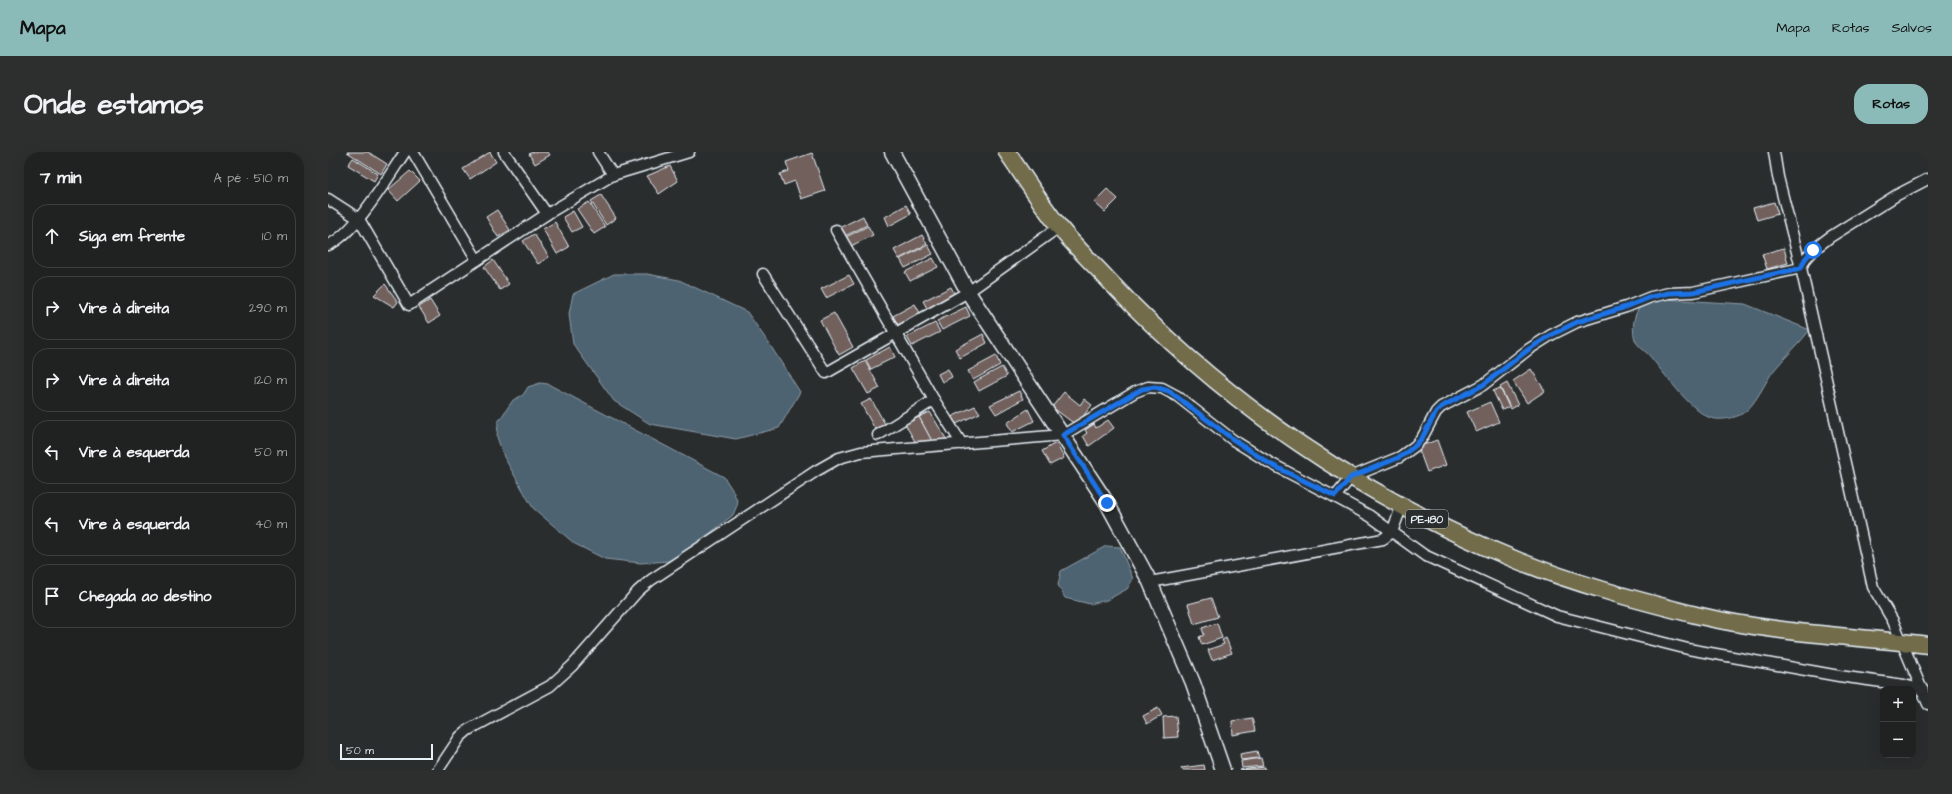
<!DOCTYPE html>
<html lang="pt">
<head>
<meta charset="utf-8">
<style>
	:root { --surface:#202222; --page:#2d2f2f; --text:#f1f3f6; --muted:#a2a4a5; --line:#3d3f40; --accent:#8bbbb9 }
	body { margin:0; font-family:"Architects Daughter",sans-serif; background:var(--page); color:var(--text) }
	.controls { position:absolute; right:12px; bottom:12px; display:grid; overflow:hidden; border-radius:8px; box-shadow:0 4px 16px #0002 }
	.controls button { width:36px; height:36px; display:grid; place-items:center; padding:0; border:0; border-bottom:1px solid var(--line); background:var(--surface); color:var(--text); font:20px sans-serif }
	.scale { position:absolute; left:12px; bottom:10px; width:93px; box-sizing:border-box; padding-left:4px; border:2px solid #e8f1f8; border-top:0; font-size:11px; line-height:14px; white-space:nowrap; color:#e8f1f8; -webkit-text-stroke:3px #2a2d2e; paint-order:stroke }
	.stop { position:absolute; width:12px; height:12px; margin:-9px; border:3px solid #1a73e8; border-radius:50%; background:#fff }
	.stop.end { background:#1a73e8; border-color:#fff; box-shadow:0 1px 4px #0008 }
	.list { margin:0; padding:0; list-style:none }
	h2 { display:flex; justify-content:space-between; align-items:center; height:52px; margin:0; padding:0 16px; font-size:17px }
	h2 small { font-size:13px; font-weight:400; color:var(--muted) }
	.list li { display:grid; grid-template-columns:26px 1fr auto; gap:12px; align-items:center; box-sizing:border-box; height:64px; margin:0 8px 8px; padding:0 8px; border:1px solid var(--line); border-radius:16px }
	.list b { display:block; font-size:15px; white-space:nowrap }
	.list em { font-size:13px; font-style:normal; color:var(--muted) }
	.icon { flex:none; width:22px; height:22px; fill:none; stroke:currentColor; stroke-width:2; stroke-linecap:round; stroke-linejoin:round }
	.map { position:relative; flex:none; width:1600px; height:618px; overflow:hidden; border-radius:16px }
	header { display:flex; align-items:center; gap:24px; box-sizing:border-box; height:56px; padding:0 20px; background:var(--accent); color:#111 }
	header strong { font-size:19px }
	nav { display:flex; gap:22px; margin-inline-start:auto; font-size:14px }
	.intro { display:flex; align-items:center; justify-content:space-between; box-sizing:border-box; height:96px; padding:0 24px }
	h1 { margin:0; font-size:28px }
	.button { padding:10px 18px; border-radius:16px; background:var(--accent); color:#111; font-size:14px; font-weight:700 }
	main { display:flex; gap:24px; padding:0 24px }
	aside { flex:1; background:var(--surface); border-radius:16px; box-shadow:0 4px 16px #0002 }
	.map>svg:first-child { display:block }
	.water { fill:#4e6472; stroke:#8c9ca8 }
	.building { fill:#72605c; stroke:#e8f1f8 }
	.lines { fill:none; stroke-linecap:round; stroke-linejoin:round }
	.street-casing { stroke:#e8f1f8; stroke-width:13 }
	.secondary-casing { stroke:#e8f1f8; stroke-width:17 }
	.primary-casing { stroke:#e8f1f8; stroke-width:19 }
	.street { stroke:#2a2d2e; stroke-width:10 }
	.secondary { stroke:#2a2d2e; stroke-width:14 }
	.primary { stroke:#726c4b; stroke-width:16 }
	.route { stroke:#1a73e8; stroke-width:5 }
	.labels { text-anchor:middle; stroke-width:3.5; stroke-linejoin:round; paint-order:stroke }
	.shield { fill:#2a2d2e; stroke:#afb6bb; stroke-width:1 }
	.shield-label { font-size:11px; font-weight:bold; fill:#e8f1f8 }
</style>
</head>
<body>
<header>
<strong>Mapa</strong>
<nav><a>Mapa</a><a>Rotas</a><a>Salvos</a></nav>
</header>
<div class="intro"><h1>Onde estamos</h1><a class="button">Rotas</a></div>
<main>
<aside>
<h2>7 min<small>A pé · 510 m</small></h2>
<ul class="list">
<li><svg class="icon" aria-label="ahead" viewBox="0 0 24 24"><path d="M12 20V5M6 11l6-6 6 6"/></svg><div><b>Siga em frente</b></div><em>10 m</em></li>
<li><svg class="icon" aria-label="right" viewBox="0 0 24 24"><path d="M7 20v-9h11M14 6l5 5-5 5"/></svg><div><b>Vire à direita</b></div><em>290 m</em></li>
<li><svg class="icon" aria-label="right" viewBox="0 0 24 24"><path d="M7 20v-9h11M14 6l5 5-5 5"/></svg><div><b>Vire à direita</b></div><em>120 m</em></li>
<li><svg class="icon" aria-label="left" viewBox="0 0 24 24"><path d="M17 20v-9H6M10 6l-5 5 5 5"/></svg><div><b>Vire à esquerda</b></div><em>50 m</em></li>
<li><svg class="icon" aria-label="left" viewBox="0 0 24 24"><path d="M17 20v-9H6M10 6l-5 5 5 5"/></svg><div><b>Vire à esquerda</b></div><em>40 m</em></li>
<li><svg class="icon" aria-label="arrive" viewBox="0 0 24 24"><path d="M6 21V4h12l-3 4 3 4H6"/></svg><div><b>Chegada ao destino</b></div></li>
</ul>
</aside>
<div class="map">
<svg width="1600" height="618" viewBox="0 0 1600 618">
	<rect width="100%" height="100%" fill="#2a2d2e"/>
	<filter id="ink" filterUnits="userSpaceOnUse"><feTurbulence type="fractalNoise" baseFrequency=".025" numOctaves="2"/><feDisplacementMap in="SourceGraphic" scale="8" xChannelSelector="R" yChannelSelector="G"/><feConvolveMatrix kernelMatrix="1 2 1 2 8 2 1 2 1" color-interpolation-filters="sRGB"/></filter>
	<g filter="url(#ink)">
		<g class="water">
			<path d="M286,122H319L351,128L419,160L442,193L472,240L451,276L408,287L322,272L286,249L245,192L241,162L245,142Z"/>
			<path d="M1335,147L1417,152L1482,178C1471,192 1458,204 1447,217C1436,230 1428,255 1412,263C1403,267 1389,269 1380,265C1361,256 1335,220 1321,203C1317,199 1311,195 1308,190C1303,180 1305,160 1314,153C1320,148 1327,148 1335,147Z"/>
			<path d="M212,231L220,232L396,325L405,339L410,351L405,363L376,386L341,409L313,411L277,407L247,392L205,356L176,305L169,285L170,270L185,248L195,243L200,235Z"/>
			<path d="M778,394L792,395L805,427L799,437L779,448L762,452L737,446L730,433L733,419Z"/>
		</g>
		<g class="building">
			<path d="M19,0H40L59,12L53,22Z"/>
			<path d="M162,0L168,10L142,27L135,17Z"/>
			<path d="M204,0H220L222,3L207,12L201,2Z"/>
			<path d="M484,1L497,39L473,47L467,29L456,33L452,22L461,19L458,10Z"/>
			<path d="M25,6L50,22L46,29L20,13Z"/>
			<path d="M342,14L350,29L331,42L319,24Z"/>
			<path d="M82,19L92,29L70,49L60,38Z"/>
			<path d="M779,37L790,47L777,60L766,50Z"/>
			<path d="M273,43L288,66L278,73L263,49Z"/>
			<path d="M261,50L277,75L266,82L249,57Z"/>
			<path d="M1446,50L1450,62L1429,68L1425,56Z"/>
			<path d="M578,53L583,62L561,74L557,65Z"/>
			<path d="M169,58L182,78L170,85L158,65Z"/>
			<path d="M245,59L254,75L244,80L235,65Z"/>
			<path d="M535,64L539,73L517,84L513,75Z"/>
			<path d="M227,70L241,95L229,102L215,77Z"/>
			<path d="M540,74L545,83L523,94L518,85Z"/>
			<path d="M206,82L221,105L210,112L195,89Z"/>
			<path d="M594,83L599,92L571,107L566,98Z"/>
			<path d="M600,93L605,102L577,116L572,107Z"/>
			<path d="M1456,96L1460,111L1439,117L1434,102Z"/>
			<path d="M605,106L610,115L582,129L577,120Z"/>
			<path d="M165,108L181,132L172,138L156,115Z"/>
			<path d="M521,123L526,132L498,146L493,137Z"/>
			<path d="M57,132L70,150L66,155L46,143Z"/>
			<path d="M623,135L627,143L600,158L595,149Z"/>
			<path d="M102,148L112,164L101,171L91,155Z"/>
			<path d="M587,152L592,161L570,173L565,164Z"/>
			<path d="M638,155L642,164L614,178L609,169Z"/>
			<path d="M506,161L525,195L511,203L492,168Z"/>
			<path d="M607,171L612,180L584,194L579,185Z"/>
			<path d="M655,182L659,191L632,206L627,197Z"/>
			<path d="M562,195L567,205L543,217L538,208Z"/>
			<path d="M668,204L672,213L645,228L640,219Z"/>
			<path d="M537,209L552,236L540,242L525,216Z"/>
			<path d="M674,215L679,224L651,239L646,230Z"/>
			<path d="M620,217L624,225L614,230L610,222Z"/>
			<path d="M1203,217L1217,239L1199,251L1185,229Z"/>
			<path d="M1179,231L1190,253L1183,257L1172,235Z"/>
			<path d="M1172,236L1181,255L1174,258L1165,239Z"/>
			<path d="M691,239L695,247L668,262L662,253Z"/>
			<path d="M736,240L752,253L756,247L764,253L748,273L724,255Z"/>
			<path d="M543,247L557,272L547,277L533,252Z"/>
			<path d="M1162,250L1171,270L1148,280L1139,260Z"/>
			<path d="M647,254L652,261L628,272L623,265Z"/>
			<path d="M700,257L706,269L684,280L679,271Z"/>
			<path d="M602,260L620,290L605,291L591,265Z"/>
			<path d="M591,265L605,291L589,293L577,272Z"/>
			<path d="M780,268L786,276L761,294L755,284L759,281L757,278L766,272L768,276Z"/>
			<path d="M1109,288L1118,313L1099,320L1090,295Z"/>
			<path d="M728,291L736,306L722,313L714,299Z"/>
			<path d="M883,446L890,465L866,472L860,452Z"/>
			<path d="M889,471L894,486L874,493L871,485L876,483L874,476Z"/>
			<path d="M898,486L904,501L884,508L880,498L896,492L894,488Z"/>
			<path d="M830,556L834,563L819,572L815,564Z"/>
			<path d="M848,564L850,585L836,586L835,565Z"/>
			<path d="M924,566L927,579L905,583L904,569Z"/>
			<path d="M929,599L931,606L913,608L912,602Z"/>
			<path d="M933,606L935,614L914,616L913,609Z"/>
			<path d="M876,613L877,618H854L853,616Z"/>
			<path d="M937,615V618H912Z"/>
		</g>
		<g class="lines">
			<g class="street-casing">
				<g id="street">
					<path d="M85,0L149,108"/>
					<path d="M176,0L219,62"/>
					<path d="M270,0L285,23"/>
					<path d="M1446,0L1450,25L1473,116L1545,435L1565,469L1600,552"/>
					<path d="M0,47L31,67L81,153L219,62L285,23L361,0"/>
					<path d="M508,78L606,248L634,292"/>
					<path d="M0,93C27,82 60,25 77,0"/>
					<path d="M435,122L498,221L640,140L731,75"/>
					<path d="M550,283L606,248"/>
					<path d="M1007,345L1042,364L1096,403L1229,464L1360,497L1511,524L1576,533L1595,538"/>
					<path d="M822,430L1055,387L1064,380L1074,353"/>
					<path d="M110,618L132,585L140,578L222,534L244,514L310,439L323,428L488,319L511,306L533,300L735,283L807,240L820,235L834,236L849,244L905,288L942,311L1007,345L1023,325L1072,305L1087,294L1094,286L1108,260L1113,255L1155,233L1201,197L1223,183L1249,170L1298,155L1323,145L1341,141L1365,140L1473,116L1477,107L1485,98L1502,85L1569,43L1600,27"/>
				</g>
			</g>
			<g class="secondary-casing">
				<path id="secondary" d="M564,0L640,140L779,351L822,430L865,531L895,618"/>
			</g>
			<g class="primary-casing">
				<path id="primary" d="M679,0C696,25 713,52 732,76C748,96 767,113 784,132C898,252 1037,347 1191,409C1248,432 1308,448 1368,463C1444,481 1522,484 1600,493"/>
			</g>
			<use href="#street" class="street"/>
			<use href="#secondary" class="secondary"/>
			<use href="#primary" class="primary"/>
		</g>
	</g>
	<g class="lines" filter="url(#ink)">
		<path class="route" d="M779,351L735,283L814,237L827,235L841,239L906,288L942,312L1007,344L1023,325L1072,305L1087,294L1094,286L1108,260L1113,255L1155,233L1201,197L1223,183L1249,170L1298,155L1323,145L1341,141L1365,140L1473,116L1477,107L1485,98"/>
	</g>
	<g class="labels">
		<rect class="shield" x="1078" y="358" width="42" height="18" rx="3"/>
		<g class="shield-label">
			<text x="1099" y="371">PE-180</text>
		</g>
	</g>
</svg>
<div class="controls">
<button>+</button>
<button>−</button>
</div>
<div class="scale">50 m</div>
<div class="stop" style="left:1485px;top:98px"></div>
<div class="stop end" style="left:779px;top:351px"></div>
</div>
</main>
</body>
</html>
